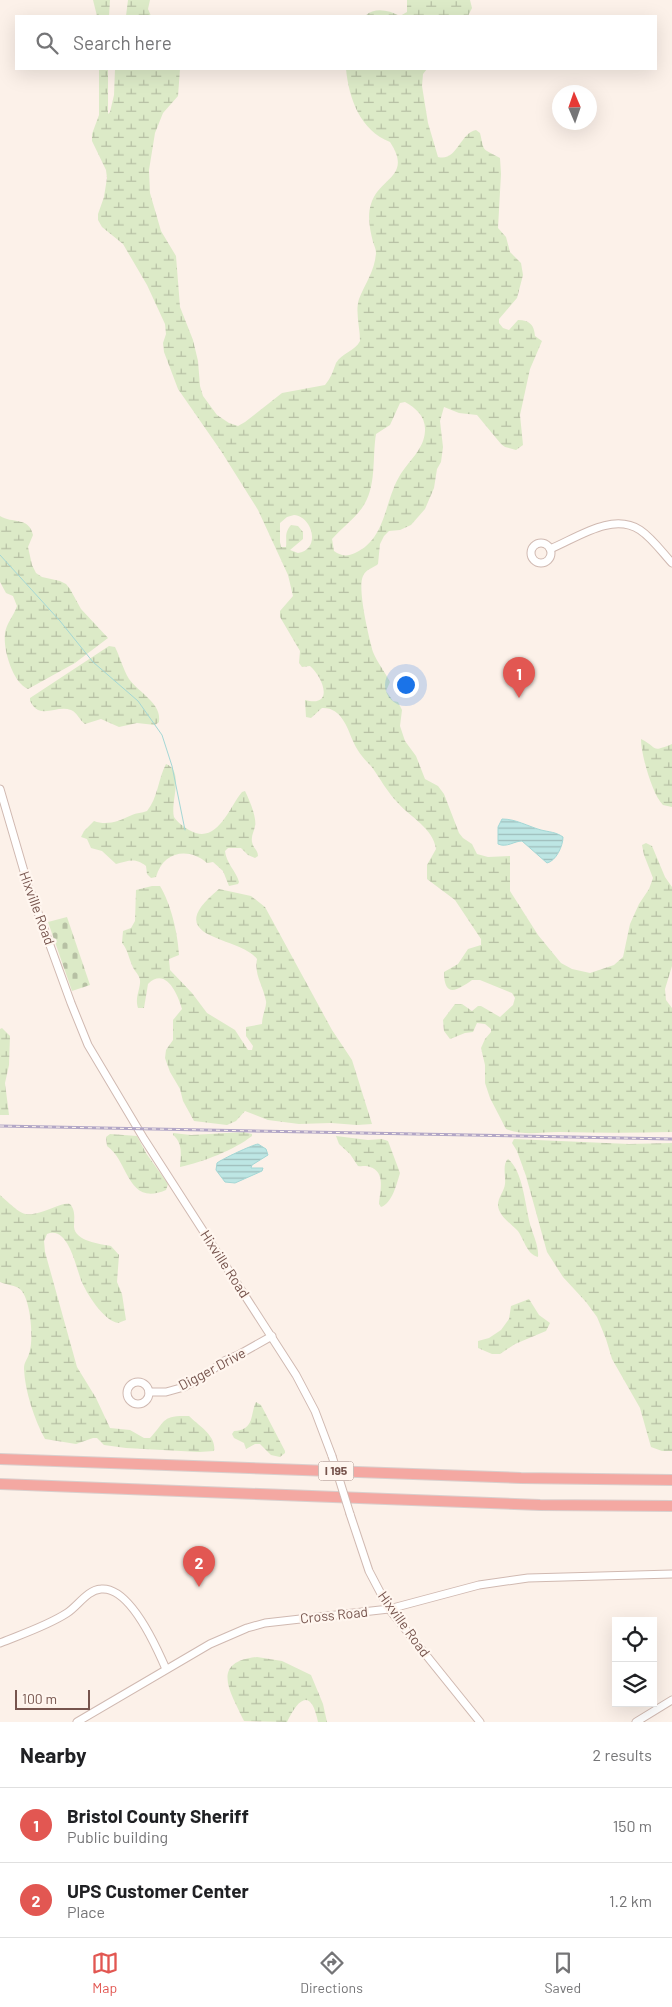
<!DOCTYPE html>
<html lang="en">
<head>
<meta charset="utf-8">
<style>
	:root { --surface:#fff; --page:#f6f6f6; --text:#202124; --muted:#757577; --line:#e0e0e0; --accent:#e25752 }
	body { margin:0; font-family:Barlow,sans-serif; background:var(--page); color:var(--text) }
	.controls { position:absolute; right:15px; bottom:15px; display:grid; overflow:hidden; border-radius:0px; box-shadow:0 5px 20px #0002 }
	.controls button { width:45px; height:45px; display:grid; place-items:center; padding:0; border:0; border-bottom:1px solid var(--line); background:var(--surface); color:var(--text); font:25px sans-serif }
	.compass { position:absolute; left:552px; top:85px; width:45px; height:45px; border-radius:50%; background:var(--surface); box-shadow:0 5px 20px #0002; rotate:358deg }
	.scale { position:absolute; left:15px; bottom:12px; width:75px; box-sizing:border-box; padding-left:5px; border:2px solid #76544d; border-top:0; font-size:14px; line-height:18px; white-space:nowrap; color:#76544d; -webkit-text-stroke:4px #fff6ef; paint-order:stroke }
	.you { position:absolute; left:405px; top:684px; width:18px; height:18px; margin:-12px; border:4px solid #fff; border-radius:50%; background:#1a73e8; box-shadow:0 0 0 8px #1a73e833 }
	.badge { display:grid; place-items:center; width:32px; height:32px; border-radius:50%; background:var(--accent); color:#fff; font-size:16px; font-weight:700 }
	.pin { position:absolute; translate:-50% -41px; filter:drop-shadow(0 1px 2px #0008) }
	.pin::after { content:''; position:absolute; top:26px; width:18px; height:15px; background:inherit; clip-path:polygon(0 0,100% 0,50% 100%) }
	.list { margin:0; padding:0; list-style:none }
	h2 { display:flex; justify-content:space-between; align-items:center; height:65px; margin:0; padding:0 20px; font-size:21px }
	h2 small { font-size:16px; font-weight:400; color:var(--muted) }
	.list li { display:grid; grid-template-columns:32px 1fr auto; gap:15px; align-items:center; box-sizing:border-box; height:75px; padding:0 20px; border-top:1px solid var(--line) }
	.list b { display:block; font-size:19px; white-space:nowrap }
	.list p { margin:0; font-size:16px; white-space:nowrap; color:var(--muted) }
	.list em { font-size:16px; font-style:normal; color:var(--muted) }
	.icon { flex:none; width:28px; height:28px; fill:none; stroke:currentColor; stroke-width:2; stroke-linecap:round; stroke-linejoin:round }
	.map { position:relative; flex:none; width:672px; height:1722px; overflow:hidden }
	.search { position:absolute; background:var(--surface); box-shadow:0 5px 20px #0002; left:15px; right:15px; top:15px; height:55px; display:flex; align-items:center; gap:12px; box-sizing:border-box; padding:0 18px; border-radius:0px; color:var(--muted); font-size:19px }
	.sheet { height:215px; background:var(--surface) }
	nav { display:flex; justify-content:space-around; align-items:center; box-sizing:border-box; height:70px; border-top:1px solid var(--line); background:var(--surface); font-size:14px; color:var(--muted) }
	nav a { display:grid; justify-items:center; gap:2px }
	nav .on { color:var(--accent) }
	.map>svg:first-child { display:block }
	.wetland { fill:url(#wetland-marsh); fill-rule:evenodd }
	.cemetery { fill:url(#cemetery-stones) }
	.water { fill:url(#water-rules); stroke:#a4d7d5 }
	.lines { fill:none; stroke-linecap:round; stroke-linejoin:round }
	.stream { stroke:#a4d7d5; stroke-width:1 }
	.minor-casing { stroke:#d0b9b1; stroke-width:9 }
	.highway-casing { stroke:#d9cfcd; stroke-width:12 }
	.minor { stroke:#fff; stroke-width:7 }
	.highway { stroke:#f4a8a2; stroke-width:10 }
	.rail-casing { stroke:#b2a6c6; stroke-width:3 }
	.rail { stroke:#fff6ef; stroke-width:1; stroke-dasharray:4; stroke-linecap:butt }
	.minor-bridge-casing { stroke:#d0b9b1; stroke-width:9; stroke-linecap:butt }
	.minor-bridge { stroke:#fff; stroke-width:7 }
	.labels { text-anchor:middle; stroke-width:4.5; stroke-linejoin:round; paint-order:stroke }
	.shield { fill:#fff6ef; stroke:#9f857e; stroke-width:1 }
	.shield-label { font-size:12px; font-weight:bold; fill:#76544d }
	.street-label { font-size:14px; fill:#76544d; stroke:#fff6ef }
</style>
</head>
<body>
<div class="map">
<svg width="672" height="1722" viewBox="0 0 672 1722">
	<defs>
		<pattern id="wetland-marsh" width="20" height="14" patternUnits="userSpaceOnUse" patternTransform="scale(1.25)"><rect width="20" height="14" fill="#dceac7"/><path d="M1 5h8M5 5V1M11 12h8M15 12V8" fill="none" stroke="#b7c0a4"/></pattern>
		<pattern id="cemetery-stones" width="16" height="16" patternUnits="userSpaceOnUse" patternTransform="scale(1.25)"><rect width="16" height="16" fill="#dceac7"/><path d="M2 7V4a2 2 0 0 1 4 0v3zM10 15v-3a2 2 0 0 1 4 0v3z" fill="#b7c0a4"/></pattern>
		<pattern id="water-rules" width="6" height="5" patternUnits="userSpaceOnUse" patternTransform="scale(1.25)"><rect width="6" height="5" fill="#bde6e4"/><path d="M0 2.5h6" fill="none" stroke="#9ebdbb"/></pattern>
	</defs>
	<rect width="100%" height="100%" fill="#fcf1e9"/>
	<g class="wetland">
		<path d="M93,0H110L109,16H97Z"/>
		<path d="M128,0H150L148,9L151,16H126Z"/>
		<path d="M407,0H470L472,8L468,16H365C375,7 388,10 400,16L407,12Z"/>
		<path d="M99,69H108V114L110,112L114,95L115,69H180L178,96L163,113L155,133L149,170L150,193L161,231L176,256L180,307L193,340L198,361L200,386L203,396L217,415L229,423L238,426L245,422L282,393L325,385C331,378 333,371 336,363C342,353 355,351 360,341C360,327 355,312 359,299C365,284 375,270 376,253C376,249 374,245 373,242C370,230 367,216 371,204C379,177 413,177 390,142C360,130 349,99 346,69H427L423,74L422,86L428,123L438,157C457,162 460,133 476,130L480,133C485,154 481,147 500,158L501,174L498,228L506,237L510,252L521,263L523,275L517,298L499,319V323L503,328L509,330L518,320C530,320 534,325 535,336L542,341L530,369L520,415L523,445L516,450L505,447L501,444L477,415L459,413L444,407L440,421L443,447L441,462L437,469L434,488L425,509L411,525L400,530L389,531L384,536L380,544L378,564C373,568 365,570 363,576C357,588 369,638 373,652C377,662 385,672 390,682L386,691L393,701L398,702L402,710L400,726L405,741L416,756L425,779L438,786L444,794L459,833L463,838L472,844L477,854L488,857L510,856V891L538,935L561,963L572,969L590,973L614,965L623,957L630,924L639,904L649,889L653,878L644,855L642,845L646,843L652,846L665,877L672,887V966L665,989L666,1000L672,1008V1132C634,1133 597,1133 559,1132C540,1132 525,1136 506,1129L490,1098L485,1083V1065L481,1048L485,1039L491,1032V1029L485,1024L477,1023L473,1032L465,1033L450,1039L444,1031L443,1020L455,1004H462L472,1011L478,1006H481L500,1017L513,1005L515,998L512,993L480,980H472C458,990 444,999 444,972L458,964L468,949L481,945V939L455,900L427,879V865L436,849C433,828 411,818 398,803C387,792 380,778 371,766C364,759 357,751 353,741C347,727 341,707 322,708L311,718L306,717L305,700C335,708 323,677 310,666L302,667L299,663L300,651L280,617V611L293,596L288,575L258,510L221,451L178,389L164,352L163,343L166,334L165,324L147,285L123,244L102,227L98,220V214L104,197L107,178L106,170L92,141V134L99,115ZM405,402C416,408 426,417 425,431C424,450 408,461 399,477C384,503 386,539 355,553C347,557 341,556 334,551L332,539C342,528 354,519 362,508C377,487 372,458 376,434L390,425L400,403ZM294,515C313,517 321,549 298,553L290,550L303,539V532L298,526L291,525C284,533 287,538 286,547H281L280,542V523L287,517Z"/>
		<path d="M0,516C12,524 29,516 33,535L28,547L32,565L36,573L42,577L60,581L66,584L70,589L81,609L108,638L75,663L28,689C13,683 3,650 5,634C6,623 14,616 17,606L13,596L6,593L0,582Z"/>
		<path d="M109,646L115,647C120,657 123,669 129,679C139,693 162,703 159,722L155,725L137,723L119,727L101,719L85,724C79,720 78,713 71,710C60,706 48,714 38,710C34,708 32,704 30,701V698Z"/>
		<path d="M641,739C659,748 650,753 672,744V807L663,805C652,794 641,754 641,739Z"/>
		<path d="M166,764C185,771 170,802 174,817C177,822 183,826 189,830C217,846 228,809 242,792L245,791C249,799 257,817 255,826C254,832 251,835 252,842C253,848 258,850 258,856L255,858L248,855L241,848H228L225,851C226,863 236,871 239,882L238,884L229,886L223,871L213,862L207,863C189,847 163,851 156,877L151,878L147,874L146,866C135,857 128,861 116,864L102,851L91,848L87,839L81,837L84,831L94,821C107,826 119,821 132,815C136,813 142,813 147,811C158,798 158,779 166,764Z"/>
		<path d="M152,886H160C171,904 178,934 179,955L169,959L170,970L192,993L207,1013L235,1030L248,1050H252L253,1046L246,1036V1027L262,1024C262,1015 267,1006 266,1001C263,985 254,975 257,959C239,935 157,940 219,889L251,896L265,907L332,1030L352,1060L372,1124L357,1125L331,1123L299,1124L268,1120L245,1111L236,1121L227,1125L194,1121L183,1101L180,1089L170,1072L165,1058L166,1050L173,1040V1020L182,1009C178,995 166,966 148,984L144,1008H138C135,998 139,993 140,983C141,975 134,972 132,965C128,956 128,950 122,943L123,931L131,928L135,921L136,890Z"/>
		<path d="M2,1028L10,1036L9,1065L5,1083L9,1115H0V1029Z"/>
		<path d="M244,1132L252,1134V1136C234,1150 203,1162 180,1167C181,1155 183,1143 173,1135V1133L191,1135Z"/>
		<path d="M110,1134L137,1136L146,1153L168,1184L166,1190C127,1207 129,1161 107,1146L106,1137Z"/>
		<path d="M336,1136L368,1140L382,1139L388,1141L400,1173C397,1183 392,1204 381,1207L379,1204C380,1191 386,1172 370,1167C366,1165 362,1167 358,1166L350,1154L339,1144Z"/>
		<path d="M514,1139L629,1144L672,1143V1451H662L651,1447L640,1408L612,1359L606,1339L597,1317L586,1302L563,1277L547,1252L526,1176L517,1151L512,1143Z"/>
		<path d="M508,1159C523,1171 525,1205 530,1224C533,1235 539,1246 538,1257C526,1254 524,1238 517,1230C511,1224 502,1218 499,1210C495,1200 504,1193 505,1184C506,1176 502,1164 508,1159Z"/>
		<path d="M0,1195C25,1217 23,1219 55,1207C61,1205 64,1203 70,1204C76,1211 74,1219 74,1227C75,1241 100,1244 111,1246L119,1255L117,1282L122,1294L126,1320L118,1323C104,1321 86,1293 81,1280C76,1267 68,1225 47,1234L44,1241L45,1252L77,1367L96,1398L110,1428L130,1430L144,1438H150C166,1421 161,1415 189,1416C198,1425 217,1436 214,1451L199,1452L126,1448L104,1445L97,1438H93L76,1444L45,1439C34,1419 25,1391 24,1369C24,1362 27,1360 29,1354C34,1340 31,1301 21,1290C16,1285 6,1285 0,1282Z"/>
		<path d="M529,1299L539,1315L550,1323L546,1331L515,1344L500,1354H492L478,1348V1341L489,1338L501,1330L509,1319L511,1306Z"/>
		<path d="M256,1402L261,1405L285,1451V1453L280,1457L271,1455L260,1444H255L246,1449L244,1443L234,1438L232,1434L234,1431C255,1430 250,1414 256,1402Z"/>
		<path d="M257,1657L282,1661L311,1675L323,1704L327,1722H318C311,1687 298,1699 287,1722L244,1721C231,1693 209,1662 257,1657Z"/>
	</g>
	<path class="cemetery" d="M67,917L90,985L72,991L48,922Z"/>
	<g class="water">
		<path d="M502,819C516,819 527,826 541,830C549,832 556,832 563,837C563,846 556,861 547,863L522,841C514,841 507,848 498,844V827Z"/>
		<path d="M258,1144L266,1149L268,1155L252,1165L251,1168H263L262,1171L235,1183L225,1182L216,1170L217,1163C222,1159 252,1145 258,1144Z"/>
	</g>
	<g class="lines">
		<path class="stream" d="M0,555L60,621L93,662L138,701L162,735L172,766L185,830"/>
		<g class="minor-casing">
			<g id="minor">
				<circle cx="541" cy="553" r="10"/>
				<path d="M550,549C577,538 612,512 640,530C652,538 662,552 672,563"/>
				<path d="M0,789L28,885L71,1003L88,1045L144,1139L296,1375L315,1411L332,1456"/>
				<circle cx="138" cy="1393" r="11"/>
				<path d="M149,1392H166L184,1387L203,1377L224,1361L240,1354L272,1336"/>
				<path d="M350,1514L369,1571L389,1609L480,1722"/>
				<path d="M0,1643C22,1634 47,1626 67,1613C78,1606 87,1590 101,1589C130,1586 157,1648 166,1669"/>
				<path d="M77,1722L210,1644L247,1628L265,1623L389,1609L479,1585L528,1578L672,1574"/>
				<path d="M636,1722L672,1700"/>
			</g>
		</g>
		<g class="highway-casing">
			<g id="highway">
				<path d="M0,1459L521,1478L672,1480"/>
				<path d="M0,1484L540,1505L672,1506"/>
			</g>
		</g>
		<use href="#minor" class="minor"/>
		<use href="#highway" class="highway"/>
		<g class="rail-casing">
			<path id="rail" d="M0,1126L672,1139"/>
		</g>
		<use href="#rail" class="rail"/>
		<g class="minor-bridge-casing">
			<path id="minor-bridge" d="M332,1456L350,1514"/>
		</g>
		<use href="#minor-bridge" class="minor-bridge"/>
	</g>
	<g class="labels">
		<rect class="shield" x="318.5" y="1461.5" width="35" height="19" rx="4"/>
		<g class="shield-label">
			<text x="336" y="1475">I 195</text>
		</g>
		<g class="street-label">
			<text transform="translate(37 908) rotate(70)" y="5">Hixville Road</text>
			<text transform="translate(225 1264) rotate(57)" y="5">Hixville Road</text>
			<text transform="translate(212 1369) rotate(-28)" y="5">Digger Drive</text>
			<text transform="translate(334 1615) rotate(-6)" y="5">Cross Road</text>
			<text transform="translate(404 1624) rotate(54)" y="5">Hixville Road</text>
		</g>
	</g>
</svg>
<div class="controls">
<button><svg class="icon" aria-label="locate" viewBox="0 0 24 24"><circle cx="12" cy="12" r="6"/><path d="M12 2v4M12 18v4M2 12h4M18 12h4"/></svg></button>
<button><svg class="icon" aria-label="layers" viewBox="0 0 24 24"><path d="M12 4l9 5-9 5-9-5zM3 14l9 5 9-5"/></svg></button>
</div>
<svg class="compass" viewBox="-18 -18 36 36"><path d="M0-13l5 13h-10z" fill="#e53935"/><path d="M0 13l5-13h-10z" fill="#757577"/></svg>
<div class="scale">100 m</div>
<div class="you"></div>
<div class="pin badge" style="left:519px;top:698px">1</div>
<div class="pin badge" style="left:199px;top:1587px">2</div>
<div class="search"><svg class="icon" aria-label="search" viewBox="0 0 24 24"><circle cx="10" cy="10" r="6"/><path d="M15 15l6 6"/></svg>Search here</div>
</div>
<section class="sheet">
<h2>Nearby<small>2 results</small></h2>
<ul class="list">
<li><span class="badge">1</span><div><b>Bristol County Sheriff</b><p>Public building</p></div><em>150 m</em></li>
<li><span class="badge">2</span><div><b>UPS Customer Center</b><p>Place</p></div><em>1.2 km</em></li>
</ul>
</section>
<nav>
<a class="on"><svg class="icon" aria-label="map" viewBox="0 0 24 24"><path d="M3 6l6-2 6 2 6-2v14l-6 2-6-2-6 2zM9 4v14M15 6v14"/></svg>Map</a>
<a><svg class="icon" aria-label="directions" viewBox="0 0 24 24"><path d="M12 3l9 9-9 9-9-9zM9 14v-3h6M13 9l2 2-2 2"/></svg>Directions</a>
<a><svg class="icon" aria-label="saved" viewBox="0 0 24 24"><path d="M7 4h10v16l-5-4-5 4z"/></svg>Saved</a>
</nav>
</body>
</html>
